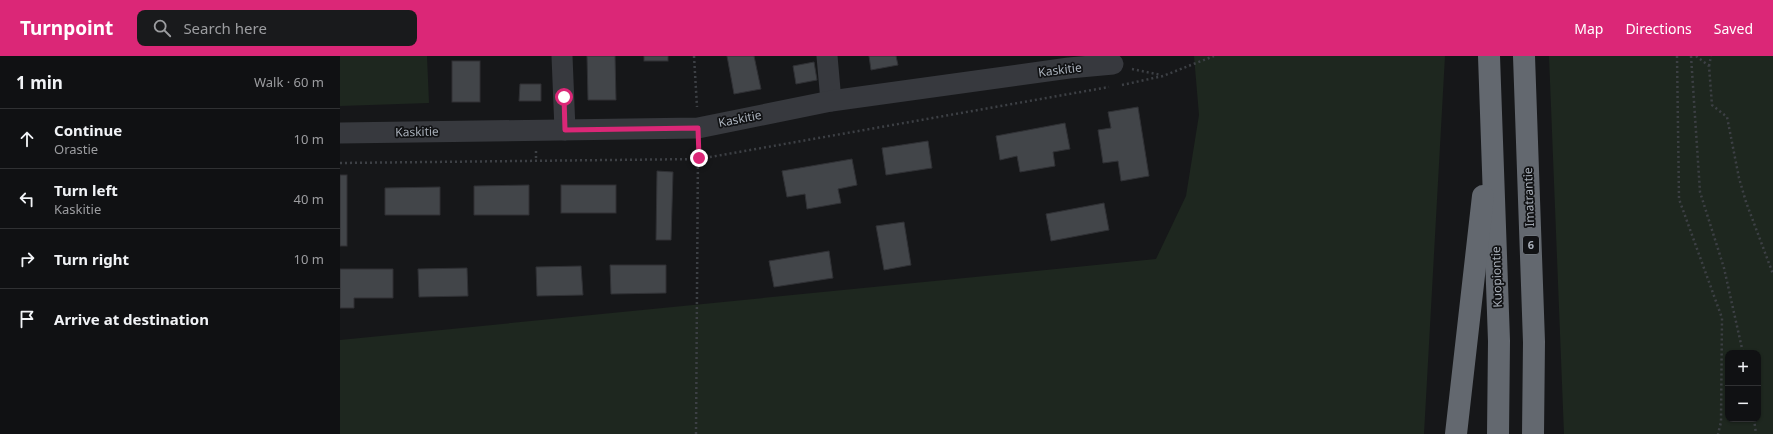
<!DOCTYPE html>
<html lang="en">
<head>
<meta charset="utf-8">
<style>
	:root { --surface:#101113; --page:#191a1c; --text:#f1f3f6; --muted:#9c9da0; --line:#303133; --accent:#db2777 }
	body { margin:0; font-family:"Noto Sans",sans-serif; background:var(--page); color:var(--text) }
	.controls { position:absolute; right:12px; bottom:12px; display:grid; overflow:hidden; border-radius:8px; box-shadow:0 1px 3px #0004 }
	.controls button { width:36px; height:36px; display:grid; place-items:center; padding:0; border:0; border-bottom:1px solid var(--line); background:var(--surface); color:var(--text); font:20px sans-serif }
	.stop { position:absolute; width:12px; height:12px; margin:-9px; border:3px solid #db2777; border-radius:50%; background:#fff }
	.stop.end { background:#db2777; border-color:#fff; box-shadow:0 1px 4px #0008 }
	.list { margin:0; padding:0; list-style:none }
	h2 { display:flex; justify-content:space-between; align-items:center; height:52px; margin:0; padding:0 16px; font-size:17px }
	h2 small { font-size:13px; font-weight:400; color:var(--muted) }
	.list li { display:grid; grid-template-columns:26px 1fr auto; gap:12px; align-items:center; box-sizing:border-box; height:60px; padding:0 16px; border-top:1px solid var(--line) }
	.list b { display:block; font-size:15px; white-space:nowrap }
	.list p { margin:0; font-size:13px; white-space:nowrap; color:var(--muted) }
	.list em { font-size:13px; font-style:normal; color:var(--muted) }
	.icon { flex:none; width:22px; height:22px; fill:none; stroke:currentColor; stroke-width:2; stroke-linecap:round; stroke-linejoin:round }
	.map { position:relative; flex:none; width:1433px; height:378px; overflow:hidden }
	header { display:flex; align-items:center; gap:24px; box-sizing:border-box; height:56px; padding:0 20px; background:var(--accent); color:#fff }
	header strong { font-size:19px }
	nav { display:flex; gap:22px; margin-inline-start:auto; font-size:14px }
	.search { width:280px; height:36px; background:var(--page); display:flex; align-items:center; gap:10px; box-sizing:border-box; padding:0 14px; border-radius:8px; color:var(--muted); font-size:15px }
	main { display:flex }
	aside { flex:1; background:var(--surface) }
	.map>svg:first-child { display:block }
	.green { fill:#1e271f; fill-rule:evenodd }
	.building { fill:#424549; stroke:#303135 }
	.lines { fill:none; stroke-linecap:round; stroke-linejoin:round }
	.path { stroke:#3d4045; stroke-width:2.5; stroke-dasharray:2 3; stroke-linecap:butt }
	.minor { stroke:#37393e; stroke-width:21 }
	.motorway { stroke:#63686f; stroke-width:22 }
	.route { stroke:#db2777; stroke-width:5 }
	.labels { text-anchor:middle; stroke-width:3.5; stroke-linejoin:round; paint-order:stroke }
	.shield { fill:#111214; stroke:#7b8088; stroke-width:1 }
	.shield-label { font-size:11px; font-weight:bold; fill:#a8afb9 }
	.street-label { font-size:12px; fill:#a8afb9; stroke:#111214 }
</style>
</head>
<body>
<header>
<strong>Turnpoint</strong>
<div class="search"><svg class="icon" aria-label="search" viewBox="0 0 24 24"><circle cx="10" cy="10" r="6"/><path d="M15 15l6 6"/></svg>Search here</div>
<nav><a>Map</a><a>Directions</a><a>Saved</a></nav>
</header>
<main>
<aside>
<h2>1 min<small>Walk · 60 m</small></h2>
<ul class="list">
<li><svg class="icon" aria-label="ahead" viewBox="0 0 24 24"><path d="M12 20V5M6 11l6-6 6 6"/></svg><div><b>Continue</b><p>Orastie</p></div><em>10 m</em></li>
<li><svg class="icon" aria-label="left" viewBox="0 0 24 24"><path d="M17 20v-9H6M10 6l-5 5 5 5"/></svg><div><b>Turn left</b><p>Kaskitie</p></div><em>40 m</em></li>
<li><svg class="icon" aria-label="right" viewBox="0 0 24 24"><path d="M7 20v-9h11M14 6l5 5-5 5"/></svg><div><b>Turn right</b></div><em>10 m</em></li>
<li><svg class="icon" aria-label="arrive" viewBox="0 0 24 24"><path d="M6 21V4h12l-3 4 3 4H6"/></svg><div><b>Arrive at destination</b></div></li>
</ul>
</aside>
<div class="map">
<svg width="1433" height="378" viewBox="0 0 1433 378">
	<rect width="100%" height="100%" fill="#161719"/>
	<g class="green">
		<path d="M0,0H87L89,47L0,50Z"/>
		<path d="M854,0H1105L1084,378H0V284L816,203L846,140L859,59Z"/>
		<path d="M1209,0H1433V378H1224ZM1388,297H1418V363H1388Z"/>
	</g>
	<g class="building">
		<path d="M247,0H275L276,44H248Z"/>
		<rect x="304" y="0" width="24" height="5"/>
		<path d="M387,0H414L421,33L394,38Z"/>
		<path d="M529,0H556L558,9L531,14Z"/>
		<rect x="112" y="5" width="28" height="41"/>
		<path d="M474,6L477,24L456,28L453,10Z"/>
		<path d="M180,28H201V45H179Z"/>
		<path d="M798,51L809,120L781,125L778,105L763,107L758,74L771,72L768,56Z"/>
		<path d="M725,67L730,93L713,96L715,110L680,116L677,100L660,104L656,80Z"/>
		<path d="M588,85L592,112L546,119L542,92Z"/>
		<path d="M512,103L517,129L498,133L501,147L467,153L465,138L447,141L442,115Z"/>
		<path d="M317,115L333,116L331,184H316Z"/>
		<rect x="0" y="119" width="7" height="71"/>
		<path d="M189,129V159H134V130Z"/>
		<rect x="221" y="129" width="55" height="28"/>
		<path d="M100,131V159H45V132Z"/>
		<path d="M764,147L769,174L711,185L706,158Z"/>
		<path d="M564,166L571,209L544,214L536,170Z"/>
		<path d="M489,195L493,222L434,231L429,205Z"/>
		<path d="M270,209H326V237L271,238Z"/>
		<path d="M241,210L243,239L197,240L196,211Z"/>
		<path d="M127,212L128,240L79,241L78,213Z"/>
		<path d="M0,213H53V242H14V252H0Z"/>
	</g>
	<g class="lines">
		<g class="path">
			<path d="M354,0L357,51"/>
			<path d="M1337,0L1339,143L1382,262L1381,366L1378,378"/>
			<path d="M1351,0L1360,136L1384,212L1403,297"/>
			<path d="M1356,0L1369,10L1372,49L1387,61L1399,122L1406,146L1433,218"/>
			<path d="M1369,10L1371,0"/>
			<path d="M792,13L821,19"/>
			<path d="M782,29L823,20L874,0"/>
			<path d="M196,95V105"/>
			<path d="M0,107L359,103L769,31"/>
			<path d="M1414,363L1416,378"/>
			<path d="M356,378L358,92"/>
		</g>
		<g class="minor">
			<path d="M222,0L225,74"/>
			<path d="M487,0L491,45"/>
			<path d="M0,77L358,72L491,45L729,12L773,8"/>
		</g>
		<g class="motorway">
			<path d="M1149,0L1159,285L1158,378"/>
			<path d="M1184,0L1194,286L1193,378"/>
			<path d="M1116,378L1143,140"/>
		</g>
	</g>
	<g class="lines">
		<path class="route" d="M224,41L225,74L358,72L359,102"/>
	</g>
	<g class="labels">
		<rect class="shield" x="1183" y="180" width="16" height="18" rx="3"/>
		<g class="shield-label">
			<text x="1191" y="193">6</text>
		</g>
		<g class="street-label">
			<text transform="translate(720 14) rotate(-7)" y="4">Kaskitie</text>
			<text transform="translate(400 63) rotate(-11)" y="4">Kaskitie</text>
			<text transform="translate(77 76) rotate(-1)" y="4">Kaskitie</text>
			<text transform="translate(1189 141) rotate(-92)" y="4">Imatrantie</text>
			<text transform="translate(1157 221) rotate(-92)" y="4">Kuopiontie</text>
		</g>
	</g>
</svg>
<div class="controls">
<button>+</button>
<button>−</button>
</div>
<div class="stop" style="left:224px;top:41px"></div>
<div class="stop end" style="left:359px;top:102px"></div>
</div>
</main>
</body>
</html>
